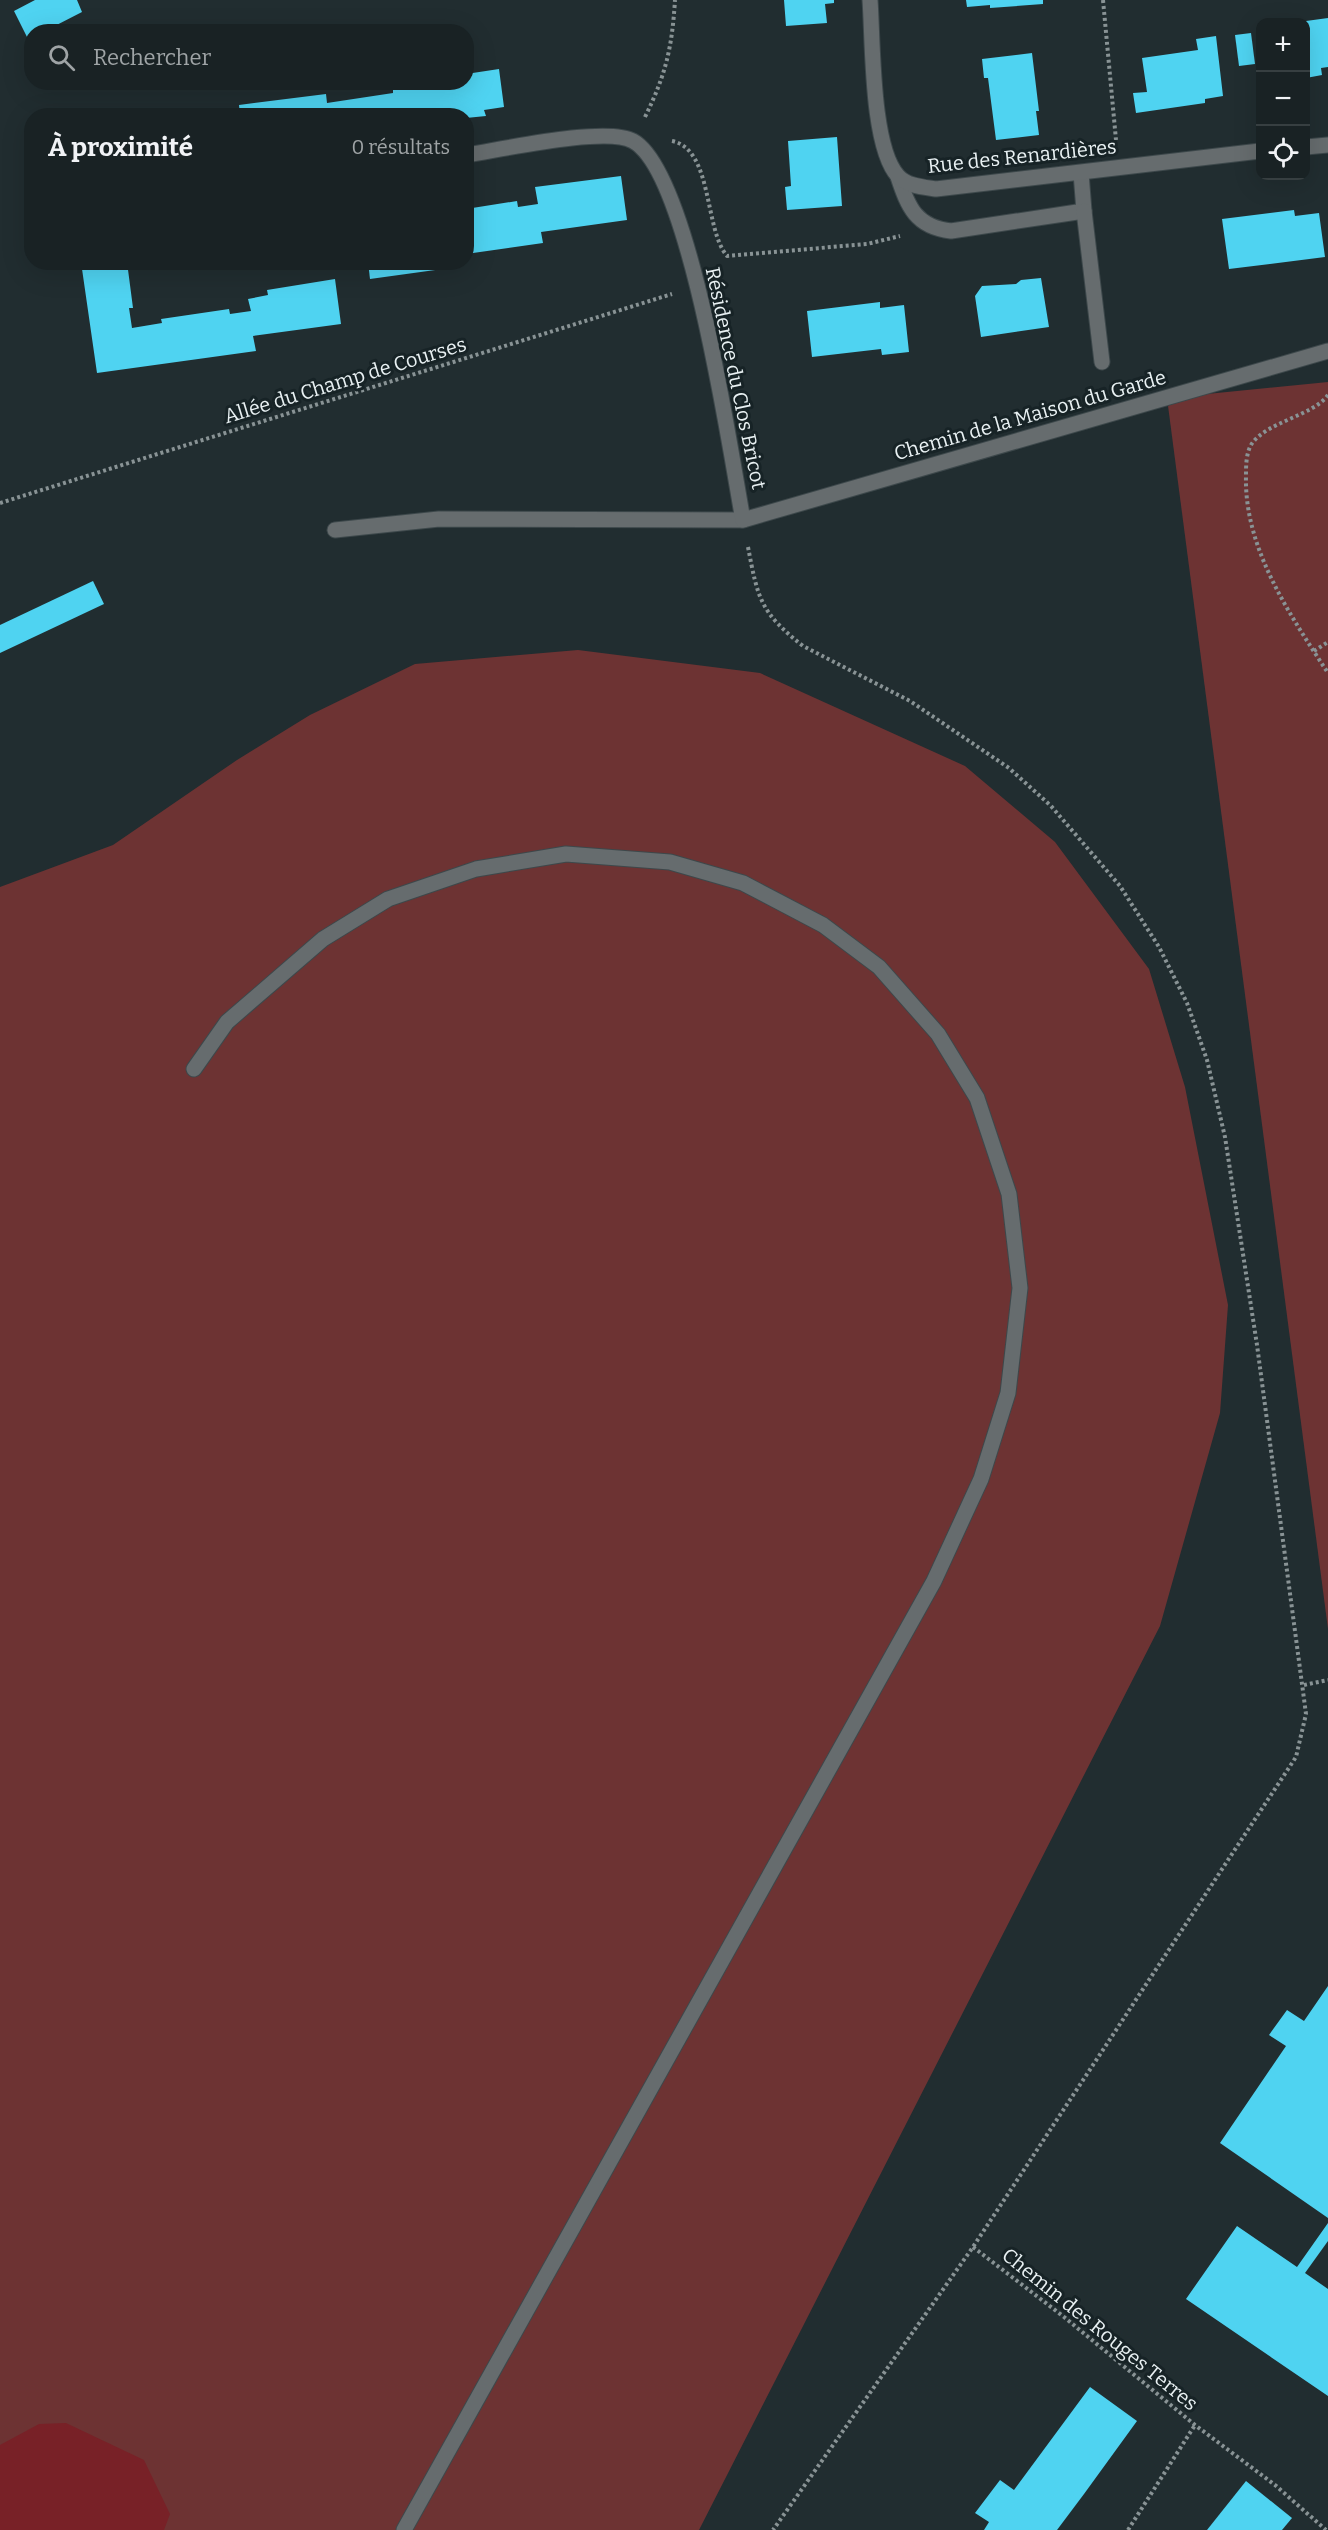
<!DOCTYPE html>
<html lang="fr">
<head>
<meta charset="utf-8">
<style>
	:root { --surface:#192224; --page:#222a2c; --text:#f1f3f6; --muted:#9fa4a6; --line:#373f41 }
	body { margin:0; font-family:Bitter,serif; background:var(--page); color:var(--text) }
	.controls { position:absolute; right:18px; top:18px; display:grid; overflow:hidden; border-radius:12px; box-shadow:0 6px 24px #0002 }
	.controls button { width:54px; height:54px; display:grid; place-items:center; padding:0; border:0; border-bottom:2px solid var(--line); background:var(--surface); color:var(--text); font:30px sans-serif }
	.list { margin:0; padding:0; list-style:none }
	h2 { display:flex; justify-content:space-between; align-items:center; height:78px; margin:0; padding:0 24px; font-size:26px }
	h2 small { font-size:20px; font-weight:400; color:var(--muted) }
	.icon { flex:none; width:33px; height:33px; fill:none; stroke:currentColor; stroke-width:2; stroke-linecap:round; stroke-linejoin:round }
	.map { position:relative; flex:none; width:1328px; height:2530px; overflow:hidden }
	.search { position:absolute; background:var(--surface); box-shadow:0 6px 24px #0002; left:24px; top:24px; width:450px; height:66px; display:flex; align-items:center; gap:15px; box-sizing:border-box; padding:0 21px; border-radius:24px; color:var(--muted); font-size:22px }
	.panel { position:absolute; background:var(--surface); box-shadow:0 6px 24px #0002; left:24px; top:108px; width:450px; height:162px; border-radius:24px }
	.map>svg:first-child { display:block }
	.green { fill:#6d3333 }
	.water { fill:#782127 }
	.building { fill:#4fd3f1 }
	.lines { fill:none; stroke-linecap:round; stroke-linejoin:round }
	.lane-casing { stroke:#3d484b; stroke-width:17 }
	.street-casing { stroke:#3d484b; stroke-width:17 }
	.path { stroke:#899395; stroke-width:4; stroke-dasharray:3 3; stroke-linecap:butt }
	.lane { stroke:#666c6e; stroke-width:15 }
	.street { stroke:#666c6e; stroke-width:15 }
	.labels { text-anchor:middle; stroke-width:6; stroke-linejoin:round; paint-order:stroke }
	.street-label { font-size:20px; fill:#e9f1f3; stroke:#172326 }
</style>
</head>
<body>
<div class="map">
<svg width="1328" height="2530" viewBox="0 0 1328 2530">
	<rect width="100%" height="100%" fill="#212d30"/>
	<g class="green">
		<path d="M1328,382V1629L1167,398Z"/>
		<path d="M578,650L760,673L965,766L1055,842L1149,969L1185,1087L1228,1305L1220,1413L1160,1626L699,2530H0V887L113,845L237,760L310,715L415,664Z"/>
	</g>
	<path class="water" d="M66,2423L144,2460L170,2514L164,2530H0V2445L39,2424Z"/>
	<g class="building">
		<path d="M35,0H77L82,12L43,32H32V37L28,39L14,11Z"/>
		<path d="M784,0H834V3L825,4L827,23L786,26Z"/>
		<path d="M966,0H1043V4L990,8V5L967,7Z"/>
		<path d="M1328,18V67L1321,68L1322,75L1306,78V21Z"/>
		<path d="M1251,33L1255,64L1239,66L1235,35Z"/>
		<path d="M1216,36L1223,96L1205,99V103L1136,113L1133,93L1147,92L1142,58L1198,50L1196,39Z"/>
		<path d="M1032,53L1039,111H1036L1039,135L996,140L988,78H984L982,59Z"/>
		<path d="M499,69L504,107L484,110L486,116L466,118V116H240L239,105L326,94L327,103L393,93V90L413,88L412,82H466V74Z"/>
		<path d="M837,137L842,206L787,210L785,187L791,186L788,141Z"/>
		<path d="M621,176L627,220L541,232L543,243L466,254V209L517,201L518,207L538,204L535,187Z"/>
		<path d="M1294,210L1295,216L1319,213L1325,257L1229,269L1222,219Z"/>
		<path d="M81,262H127L133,308H129L132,328L162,323L161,319L229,309L230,314L251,311L248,299L268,295L267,290L335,279L341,324L253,336L256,351L97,373Z"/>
		<path d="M368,262H457V267L370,279Z"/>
		<path d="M1041,278L1049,327L981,337L975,296L982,286L1016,284L1021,280Z"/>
		<path d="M880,302V308L904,305L909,352L882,355L881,349L812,357L807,311Z"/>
		<path d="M93,581L104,604L0,653V625Z"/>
		<path d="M1328,1986V2218L1220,2143L1286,2046L1269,2035L1287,2010L1304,2021Z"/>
		<path d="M1328,2223V2241L1305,2273L1328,2289V2396L1186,2299L1237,2226L1297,2267Z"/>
		<path d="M1090,2387L1137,2421L1084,2494L1057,2530H984L989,2522L975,2513L1000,2480L1014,2490Z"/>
		<path d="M1246,2481L1292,2518L1282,2530H1207Z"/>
	</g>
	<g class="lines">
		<g class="lane-casing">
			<g id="lane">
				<path d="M898,177C908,207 916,227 951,231L1084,211L1081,173"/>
				<path d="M1084,211L1102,362"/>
				<path d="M335,530L439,519L743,520"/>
				<path d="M194,1069L227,1022L323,939L388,899L476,869L566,854L670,862L743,883L823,925L879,967L938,1034L977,1098L1009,1194L1020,1288L1008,1393L981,1479L934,1581L404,2530"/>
			</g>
		</g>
		<g class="street-casing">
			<g id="street">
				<path d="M870,0C873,40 871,147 898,176C907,186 923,187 936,189L1260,151"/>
				<path d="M1306,147L1328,145"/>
				<path d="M466,155C500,150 606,126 633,141C690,172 730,450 743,520L1328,351"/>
			</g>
		</g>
		<g class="path">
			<path d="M1103,0L1116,140"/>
			<path d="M645,117C666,74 672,48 675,0"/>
			<path d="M672,141C713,149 704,229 727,256L867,244L900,236"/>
			<path d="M1328,395C1313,416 1265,422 1251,445C1246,454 1246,466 1246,476C1244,548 1290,615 1328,673"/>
			<path d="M0,503L672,294"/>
			<path d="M748,547C758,599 760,612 803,646L910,701L1009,768L1051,806L1120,886L1159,947L1187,1003L1207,1060L1225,1137L1257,1345L1306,1714L1296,1757L973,2247L773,2530"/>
			<path d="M1314,651L1328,642"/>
			<path d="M1304,1685L1328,1680"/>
			<path d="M973,2247L1064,2317L1195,2425L1275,2485L1326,2530"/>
			<path d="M1128,2530L1195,2425"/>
		</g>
		<use href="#lane" class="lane"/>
		<use href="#street" class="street"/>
	</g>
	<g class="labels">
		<g class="street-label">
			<text transform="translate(1022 156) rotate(-6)" y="7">Rue des Renardières</text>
			<text transform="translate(736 378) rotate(78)" y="7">Résidence du Clos Bricot</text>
			<text transform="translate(345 380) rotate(-17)" y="7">Allée du Champ de Courses</text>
			<text transform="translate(1030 415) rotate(-16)" y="7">Chemin de la Maison du Garde</text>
			<text transform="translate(1100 2329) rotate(39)" y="7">Chemin des Rouges Terres</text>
		</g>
	</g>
</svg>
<div class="controls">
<button>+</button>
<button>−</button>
<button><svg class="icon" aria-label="locate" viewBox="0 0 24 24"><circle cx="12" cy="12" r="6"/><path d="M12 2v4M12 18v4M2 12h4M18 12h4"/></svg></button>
</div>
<div class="search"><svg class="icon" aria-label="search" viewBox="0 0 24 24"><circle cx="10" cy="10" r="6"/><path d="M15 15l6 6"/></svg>Rechercher</div>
<section class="panel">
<h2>À proximité<small>0 résultats</small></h2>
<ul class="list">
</ul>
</section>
</div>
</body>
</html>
